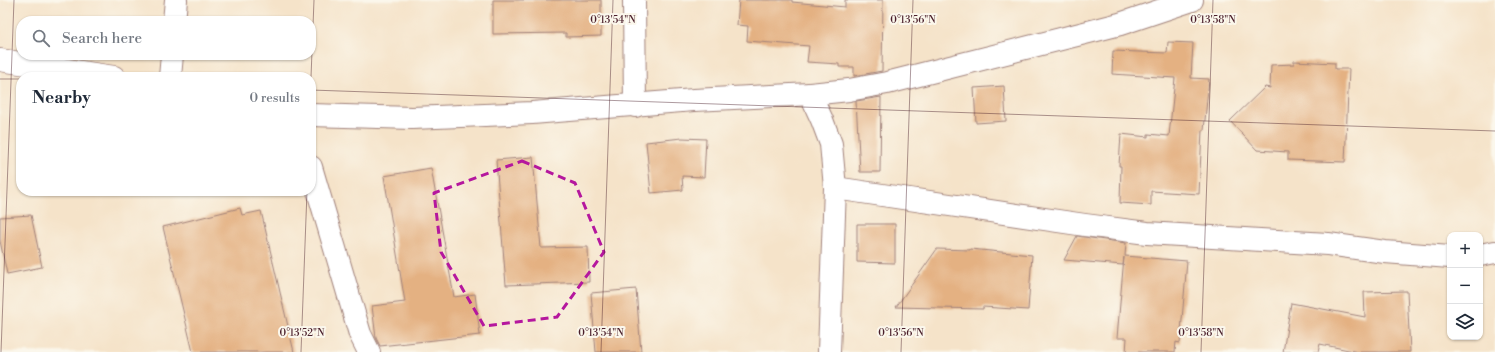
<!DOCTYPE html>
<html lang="en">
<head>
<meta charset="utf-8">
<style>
	:root { --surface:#fff; --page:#f6f6f7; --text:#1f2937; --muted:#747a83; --line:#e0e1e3 }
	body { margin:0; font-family:"Libre Bodoni",serif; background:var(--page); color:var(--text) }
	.controls { position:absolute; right:12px; bottom:12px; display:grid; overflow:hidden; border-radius:8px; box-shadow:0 1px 3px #0004 }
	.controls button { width:36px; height:36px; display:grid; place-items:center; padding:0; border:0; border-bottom:1px solid var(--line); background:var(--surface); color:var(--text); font:20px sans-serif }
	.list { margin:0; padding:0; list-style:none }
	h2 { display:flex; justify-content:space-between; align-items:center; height:52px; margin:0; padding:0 16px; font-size:17px }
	h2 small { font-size:13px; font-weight:400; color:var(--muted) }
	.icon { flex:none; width:22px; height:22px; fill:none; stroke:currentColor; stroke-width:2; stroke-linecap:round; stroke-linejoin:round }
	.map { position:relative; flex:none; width:1495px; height:352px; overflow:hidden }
	.search { position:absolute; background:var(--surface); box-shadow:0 1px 3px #0004; left:16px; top:16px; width:300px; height:44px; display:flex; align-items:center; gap:10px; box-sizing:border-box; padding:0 14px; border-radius:16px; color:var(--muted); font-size:15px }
	.panel { position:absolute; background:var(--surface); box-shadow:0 1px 3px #0004; left:16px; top:72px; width:300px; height:124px; border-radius:16px }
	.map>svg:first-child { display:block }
	.building { fill:#e4b182 }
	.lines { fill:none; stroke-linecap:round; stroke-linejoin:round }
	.street-casing { stroke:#a0817a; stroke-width:24 }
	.street { stroke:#fff; stroke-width:22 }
	.marked { fill:none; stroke:#b5179e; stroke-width:3; stroke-dasharray:8 5; stroke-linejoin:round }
	.ticks { fill:none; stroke:#4a1f2b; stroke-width:1; stroke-opacity:0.45 }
	.ticks-label { font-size:10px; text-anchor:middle; fill:#4a1f2b; stroke:#fbf7ec; stroke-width:4; stroke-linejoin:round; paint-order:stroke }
</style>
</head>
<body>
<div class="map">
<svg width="1495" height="352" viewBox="0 0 1495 352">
	<rect width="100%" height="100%" fill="#fbf7ec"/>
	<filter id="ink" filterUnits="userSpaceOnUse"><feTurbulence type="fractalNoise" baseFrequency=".025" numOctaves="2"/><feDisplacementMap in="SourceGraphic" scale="8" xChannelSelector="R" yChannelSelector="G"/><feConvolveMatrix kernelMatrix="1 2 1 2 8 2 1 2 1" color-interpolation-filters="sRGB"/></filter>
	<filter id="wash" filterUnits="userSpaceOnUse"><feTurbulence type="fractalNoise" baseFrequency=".012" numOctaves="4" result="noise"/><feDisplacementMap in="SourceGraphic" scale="16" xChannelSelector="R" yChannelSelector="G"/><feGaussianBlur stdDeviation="0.9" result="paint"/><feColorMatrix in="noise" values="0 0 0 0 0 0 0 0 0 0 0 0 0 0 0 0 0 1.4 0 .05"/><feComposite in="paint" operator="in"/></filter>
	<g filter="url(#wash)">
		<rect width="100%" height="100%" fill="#f5e3c9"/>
		<g id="blocks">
			<g class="building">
				<path d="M493,0H601V36L566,37V33L493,34Z"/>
				<path d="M739,0H792V2L845,7V0H883L882,71L854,76V67H839V64L807,62L809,46L747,41L748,26L737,25Z"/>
				<path d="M1168,42L1193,43L1191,78L1209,79L1204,130H1202L1199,194L1151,191V205L1120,203L1121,166H1119L1121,134L1148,137V134L1169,136L1175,78L1112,74L1113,51L1167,53Z"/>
				<path d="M1294,61L1335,63V69H1349L1345,162L1288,160V152L1257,150L1230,121L1265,87L1270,88L1271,65L1294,64Z"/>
				<path d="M1004,86L1006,121L976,123L974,88Z"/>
				<path d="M881,97L880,172H860L856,101Z"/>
				<path d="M682,138L706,139L704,177L682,176L683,190L651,193L646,142Z"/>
				<path d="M533,157L541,248L588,247L589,282L506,285L496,160Z"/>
				<path d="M431,168L454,297L475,294L480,335L380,346L376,338L372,306L405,302L384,176Z"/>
				<path d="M240,208L242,215L261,211L294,352H193L163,227Z"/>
				<path d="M31,215L42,267L7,274L0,241V217Z"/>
				<path d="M857,224H895V263L857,262Z"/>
				<path d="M1077,236L1126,243L1125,256L1187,261L1180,343L1176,342L1175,352H1126L1127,338H1117L1124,257L1123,265L1064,260Z"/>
				<path d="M937,249L970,250V249L1032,255L1028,310L983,307V309L896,307Z"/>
				<path d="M636,289L641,352H596L591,293Z"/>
				<path d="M1407,291L1410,352H1358L1320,344L1318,352H1283L1291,303L1365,317L1364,292Z"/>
			</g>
		</g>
	</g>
	<g filter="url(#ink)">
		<use href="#blocks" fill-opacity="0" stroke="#a0817a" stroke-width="1"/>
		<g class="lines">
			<g class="street-casing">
				<g id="street">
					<path d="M634,0L635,106"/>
					<path d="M174,21L176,0"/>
					<path d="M0,60L114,77"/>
					<path d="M170,77L172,55"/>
					<path d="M810,94L822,120L831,144L835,188L829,352"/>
					<path d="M311,115L412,118L532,113L694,100L810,94L849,90L887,83L1120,24L1192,0"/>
					<path d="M311,167L360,334L369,352"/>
					<path d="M835,188L1085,225L1147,233L1328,244L1385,252L1450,257"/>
					<path d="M1480,255L1495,252"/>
				</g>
			</g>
			<use href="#street" class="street"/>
		</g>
	</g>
	<path class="marked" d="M522,161L575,183L604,252L557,317L484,326L441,252L434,193Z"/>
	<path class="ticks" d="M311,77L314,0M0,79H21M311,90L1495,131M1,352L14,0M301,352L307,191M601,352L613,0M901,352L913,0M1201,352L1213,0"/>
	<g class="ticks-label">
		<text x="613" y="23">0°13'54"N</text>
		<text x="913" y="23">0°13'56"N</text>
		<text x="1213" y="23">0°13'58"N</text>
		<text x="302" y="336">0°13'52"N</text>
		<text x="601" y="336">0°13'54"N</text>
		<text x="901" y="336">0°13'56"N</text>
		<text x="1201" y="336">0°13'58"N</text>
	</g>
</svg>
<div class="controls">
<button>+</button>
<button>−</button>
<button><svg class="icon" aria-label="layers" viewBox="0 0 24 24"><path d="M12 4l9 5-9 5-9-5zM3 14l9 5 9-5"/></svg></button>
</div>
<div class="search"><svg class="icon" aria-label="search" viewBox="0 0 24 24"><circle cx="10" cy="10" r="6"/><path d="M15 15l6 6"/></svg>Search here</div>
<section class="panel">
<h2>Nearby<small>0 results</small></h2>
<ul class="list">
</ul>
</section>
</div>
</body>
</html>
